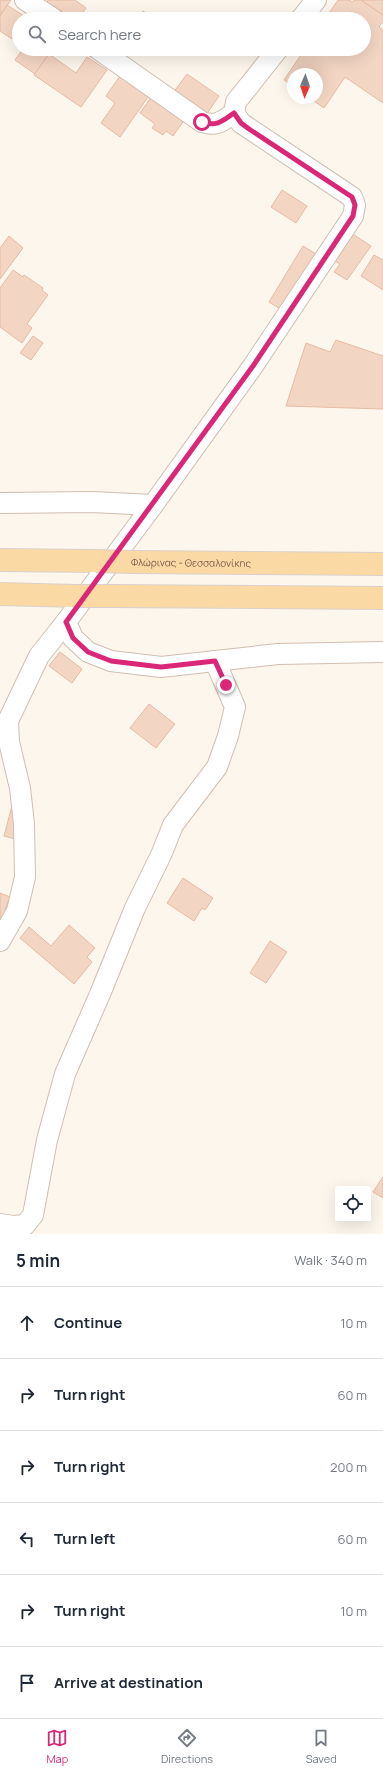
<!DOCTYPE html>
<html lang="en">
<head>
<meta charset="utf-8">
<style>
	:root { --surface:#fff; --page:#f2f2f3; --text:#1f2937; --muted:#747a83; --line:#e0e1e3; --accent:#db2777 }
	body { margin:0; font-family:Manrope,sans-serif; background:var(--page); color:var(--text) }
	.controls { position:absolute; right:12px; bottom:12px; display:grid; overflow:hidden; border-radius:4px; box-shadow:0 4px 16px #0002 }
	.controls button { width:36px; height:36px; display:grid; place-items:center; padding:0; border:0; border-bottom:1px solid var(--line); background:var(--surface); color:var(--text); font:20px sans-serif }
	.compass { position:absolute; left:287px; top:68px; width:36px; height:36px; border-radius:50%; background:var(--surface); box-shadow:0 4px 16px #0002; rotate:182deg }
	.stop { position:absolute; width:12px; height:12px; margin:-9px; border:3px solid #db2777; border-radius:50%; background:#fff }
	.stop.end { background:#db2777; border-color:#fff; box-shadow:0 1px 4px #0008 }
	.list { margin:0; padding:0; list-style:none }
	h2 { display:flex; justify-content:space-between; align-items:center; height:52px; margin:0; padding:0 16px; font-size:17px }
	h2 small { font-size:13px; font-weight:400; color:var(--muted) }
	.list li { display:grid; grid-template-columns:26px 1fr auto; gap:12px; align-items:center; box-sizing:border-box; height:72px; padding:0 16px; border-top:1px solid var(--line) }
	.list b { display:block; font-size:15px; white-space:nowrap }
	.list em { font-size:13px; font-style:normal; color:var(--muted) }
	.icon { flex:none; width:22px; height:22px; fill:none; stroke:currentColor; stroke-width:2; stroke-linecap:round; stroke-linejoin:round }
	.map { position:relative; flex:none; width:383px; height:1234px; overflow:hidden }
	.search { position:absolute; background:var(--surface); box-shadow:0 4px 16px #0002; left:12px; right:12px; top:12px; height:44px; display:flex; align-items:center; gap:10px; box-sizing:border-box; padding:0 14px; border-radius:22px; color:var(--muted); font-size:15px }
	.sheet { height:484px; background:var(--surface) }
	nav { display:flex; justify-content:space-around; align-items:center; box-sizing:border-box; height:56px; border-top:1px solid var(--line); background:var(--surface); font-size:11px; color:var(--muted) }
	nav a { display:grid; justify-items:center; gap:2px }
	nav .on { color:var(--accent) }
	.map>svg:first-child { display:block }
	.building { fill:#f3d5c3; stroke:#e6bba3 }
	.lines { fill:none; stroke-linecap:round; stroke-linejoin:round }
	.minor-casing { stroke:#d1beb0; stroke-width:22 }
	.major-casing { stroke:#dad1cd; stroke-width:24 }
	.minor { stroke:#fff; stroke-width:20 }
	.major { stroke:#fbd9a5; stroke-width:22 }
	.major-bridge-casing { stroke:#dad1cd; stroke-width:24; stroke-linecap:butt }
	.major-bridge { stroke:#fbd9a5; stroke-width:22 }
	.route { stroke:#db2777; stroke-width:5 }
	.labels { text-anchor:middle; stroke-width:4; stroke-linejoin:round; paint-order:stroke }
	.street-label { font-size:10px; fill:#7a5c4d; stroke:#fffaf3 }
</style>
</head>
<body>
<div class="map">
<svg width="383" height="1234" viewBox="0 0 383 1234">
	<rect width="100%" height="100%" fill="#fdf6ec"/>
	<g class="building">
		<path d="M0,0H11L0,16Z"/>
		<path d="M48,0H75L86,8L78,19H64L44,6Z"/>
		<path d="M338,0H350L352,2L354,0H361L383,15V21L379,27L383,30V103L345,77L324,108L310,98H317V74H293V86L284,80L305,49H364V19H325Z"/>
		<path d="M361,0H383V15Z"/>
		<path d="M7,5L24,16L22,19H19V23L15,29L18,31L12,39L0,31V16Z"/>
		<path d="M143,11L156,19H138Z"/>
		<path d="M23,49H52L35,74L15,60Z"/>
		<path d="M107,49H131L124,60Z"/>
		<path d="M49,54L76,73L87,57L107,70L81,107L34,75Z"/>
		<path d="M187,74L219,96L206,115L173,93Z"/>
		<path d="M120,76L148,97L120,137L101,123L115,103L106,96Z"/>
		<path d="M152,96L185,119L173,136L166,131L163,135L152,128L155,124L140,113Z"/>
		<path d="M282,190L307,206L296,223L271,207Z"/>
		<path d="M348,231L371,246L347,280L334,272L340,264L329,257Z"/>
		<path d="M9,236L23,248L0,279V248Z"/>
		<path d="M303,246L316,254L282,310L269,302Z"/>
		<path d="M374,255L383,260V290L361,276Z"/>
		<path d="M13,270L23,277L24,275L43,288L42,290L48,295L27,324L32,328L22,343L0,327V288Z"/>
		<path d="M33,336L43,343L31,360L20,353Z"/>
		<path d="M336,340L383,356V409L286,406L306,343L330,352Z"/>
		<path d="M60,652L82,669L72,683L49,666Z"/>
		<path d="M149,704L175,724L156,748L130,728Z"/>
		<path d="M13,802L19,840L4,836Z"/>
		<path d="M183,878L213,898L205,910L202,908L194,921L167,903Z"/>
		<path d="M0,893L10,897L5,909L10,911L7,918L2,916L0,921Z"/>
		<path d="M69,925L95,948L87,957L92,962L74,984L20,938L29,927L51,946Z"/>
		<path d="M270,941L287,952L266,983L250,973Z"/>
		<path d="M383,1177V1198L373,1192Z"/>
	</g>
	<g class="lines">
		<g class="minor-casing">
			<g id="minor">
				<path d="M25,0L54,19"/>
				<path d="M301,19L316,0"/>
				<path d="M98,49L202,122C217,127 222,121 234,113"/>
				<path d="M0,503L92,502L153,505"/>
				<path d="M66,622L73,638L88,652L111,661L161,667L278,654L383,652"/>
				<path d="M0,941L17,911L25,877L24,824L20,788L9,742L8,721L39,656L66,622L153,505L253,366L353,216L355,205L352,197L241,123L234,113L236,102L278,49"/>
				<path d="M0,1224L13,1226L25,1225L33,1215L47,1140L65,1074L100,994L135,908L161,855L173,825L217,767L228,736L235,707L215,661"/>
			</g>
		</g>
		<g class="major-casing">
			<g id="major">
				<path d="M0,560L96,561"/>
				<path id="s1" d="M132,562L383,564"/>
				<path d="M0,594L76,596"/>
				<path d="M110,596L383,598"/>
			</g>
		</g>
		<use href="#minor" class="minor"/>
		<use href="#major" class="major"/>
		<g class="major-bridge-casing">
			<g id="major-bridge">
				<path d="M96,561L132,562"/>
				<path d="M76,596H110"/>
			</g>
		</g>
		<use href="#major-bridge" class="major-bridge"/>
	</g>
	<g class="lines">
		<path class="route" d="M202,122C217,127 222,121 234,113L241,123L249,129L352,197L355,205L353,216L253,366L66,622L73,638L88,652L111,661L161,667L215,661L226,685"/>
	</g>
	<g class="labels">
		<g class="street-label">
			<text dy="4" stroke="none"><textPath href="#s1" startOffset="59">Φλώρινας - Θεσσαλονίκης</textPath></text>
		</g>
	</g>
</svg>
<div class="controls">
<button><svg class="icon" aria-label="locate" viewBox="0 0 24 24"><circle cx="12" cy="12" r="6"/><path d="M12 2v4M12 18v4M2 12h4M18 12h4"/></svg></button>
</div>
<svg class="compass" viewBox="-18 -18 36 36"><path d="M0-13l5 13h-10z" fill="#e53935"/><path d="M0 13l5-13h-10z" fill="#747a83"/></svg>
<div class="stop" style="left:202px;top:122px"></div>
<div class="stop end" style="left:226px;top:685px"></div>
<div class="search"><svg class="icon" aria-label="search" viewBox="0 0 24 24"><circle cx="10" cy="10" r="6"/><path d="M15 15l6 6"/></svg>Search here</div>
</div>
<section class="sheet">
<h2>5 min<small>Walk · 340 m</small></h2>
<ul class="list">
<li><svg class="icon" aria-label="ahead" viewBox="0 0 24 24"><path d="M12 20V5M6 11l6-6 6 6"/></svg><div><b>Continue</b></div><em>10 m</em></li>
<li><svg class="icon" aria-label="right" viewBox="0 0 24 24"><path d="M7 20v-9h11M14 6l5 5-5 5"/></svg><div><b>Turn right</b></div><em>60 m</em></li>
<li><svg class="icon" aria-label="right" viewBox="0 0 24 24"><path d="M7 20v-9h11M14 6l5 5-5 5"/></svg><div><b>Turn right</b></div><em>200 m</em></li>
<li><svg class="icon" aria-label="left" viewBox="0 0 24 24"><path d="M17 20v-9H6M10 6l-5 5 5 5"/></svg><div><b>Turn left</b></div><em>60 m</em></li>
<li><svg class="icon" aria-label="right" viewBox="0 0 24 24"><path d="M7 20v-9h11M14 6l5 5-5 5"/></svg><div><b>Turn right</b></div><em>10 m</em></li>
<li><svg class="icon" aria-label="arrive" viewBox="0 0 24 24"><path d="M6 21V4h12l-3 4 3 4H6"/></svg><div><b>Arrive at destination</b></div></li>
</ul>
</section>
<nav>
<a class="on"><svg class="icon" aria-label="map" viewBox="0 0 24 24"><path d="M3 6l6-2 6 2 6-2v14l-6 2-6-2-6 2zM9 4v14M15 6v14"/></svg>Map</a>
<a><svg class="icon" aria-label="directions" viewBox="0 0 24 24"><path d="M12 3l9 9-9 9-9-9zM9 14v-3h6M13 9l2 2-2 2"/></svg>Directions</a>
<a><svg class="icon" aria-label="saved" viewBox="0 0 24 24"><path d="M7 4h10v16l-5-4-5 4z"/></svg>Saved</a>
</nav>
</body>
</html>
